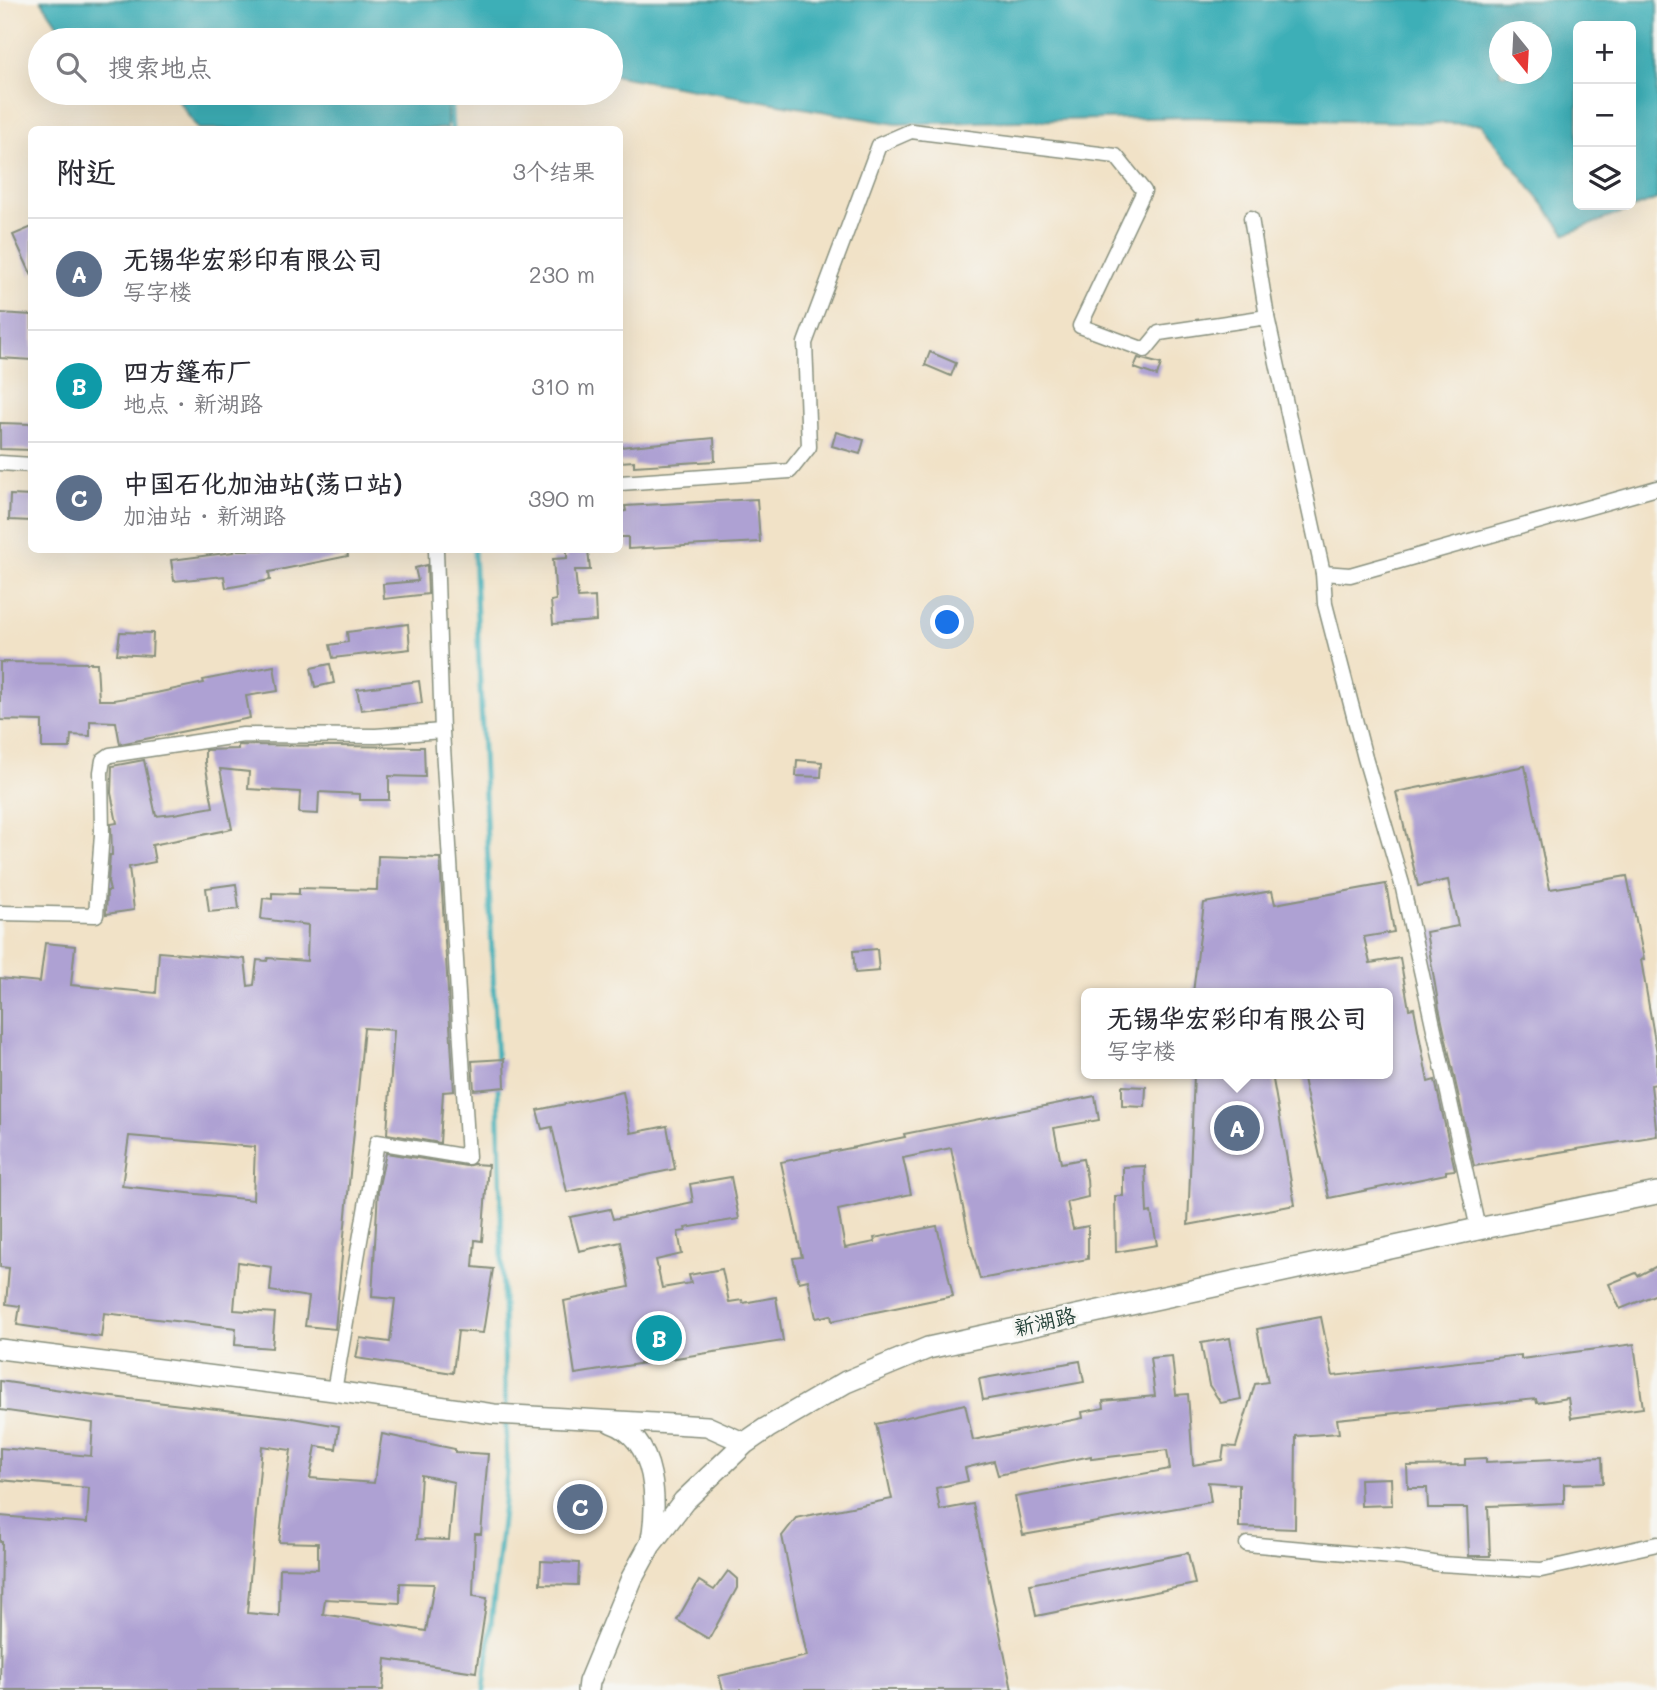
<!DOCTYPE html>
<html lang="zh">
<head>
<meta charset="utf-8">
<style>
	:root { --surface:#fff; --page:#f7f7f7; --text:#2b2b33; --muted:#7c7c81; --line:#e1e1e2; --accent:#1f6fb2 }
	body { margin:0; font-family:Mali,"LXGW WenKai TC",sans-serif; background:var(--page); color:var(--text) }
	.controls { position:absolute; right:21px; top:21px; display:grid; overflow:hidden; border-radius:10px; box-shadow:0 7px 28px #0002 }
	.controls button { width:63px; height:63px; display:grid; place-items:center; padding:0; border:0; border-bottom:2px solid var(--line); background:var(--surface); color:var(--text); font:35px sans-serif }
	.compass { position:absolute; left:1489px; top:21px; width:63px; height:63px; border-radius:50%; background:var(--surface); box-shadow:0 7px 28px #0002; rotate:162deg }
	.you { position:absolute; left:948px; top:623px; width:24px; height:24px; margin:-18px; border:5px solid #fff; border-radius:50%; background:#1a73e8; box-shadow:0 0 0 10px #1a73e833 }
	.badge { display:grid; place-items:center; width:46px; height:46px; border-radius:50%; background:var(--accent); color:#fff; font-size:23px; font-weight:700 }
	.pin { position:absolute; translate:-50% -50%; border:4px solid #fff; box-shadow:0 2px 7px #0006 }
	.popup { position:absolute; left:1081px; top:988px; width:312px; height:91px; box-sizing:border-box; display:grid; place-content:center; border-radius:10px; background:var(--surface); filter:drop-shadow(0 2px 5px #0005); font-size:23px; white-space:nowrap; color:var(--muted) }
	.popup b { font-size:26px; color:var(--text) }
	.popup::after { content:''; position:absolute; left:50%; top:100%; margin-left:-14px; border:14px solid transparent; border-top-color:var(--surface) }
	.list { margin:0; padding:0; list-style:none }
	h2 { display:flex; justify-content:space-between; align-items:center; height:91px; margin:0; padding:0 28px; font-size:30px }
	h2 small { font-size:23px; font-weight:400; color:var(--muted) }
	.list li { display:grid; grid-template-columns:46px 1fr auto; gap:21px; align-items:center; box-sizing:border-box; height:112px; padding:0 28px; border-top:2px solid var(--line) }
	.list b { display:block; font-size:26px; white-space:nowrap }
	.list p { margin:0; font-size:23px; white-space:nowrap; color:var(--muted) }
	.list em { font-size:23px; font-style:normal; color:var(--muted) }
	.icon { flex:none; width:38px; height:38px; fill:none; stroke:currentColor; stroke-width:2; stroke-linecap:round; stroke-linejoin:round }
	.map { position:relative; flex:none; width:1657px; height:1690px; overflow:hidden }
	.search { position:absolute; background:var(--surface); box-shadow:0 7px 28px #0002; left:28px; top:28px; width:595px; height:77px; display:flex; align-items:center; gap:18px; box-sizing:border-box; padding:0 24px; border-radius:38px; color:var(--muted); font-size:26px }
	.panel { position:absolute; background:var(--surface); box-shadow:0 7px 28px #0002; left:28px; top:126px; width:595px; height:427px; border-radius:10px }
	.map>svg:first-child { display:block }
	.water { fill:#3eafb7; stroke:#2e7676; stroke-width:2; fill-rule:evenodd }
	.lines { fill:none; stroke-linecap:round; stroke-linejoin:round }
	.stream { stroke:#3eafb7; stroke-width:5 }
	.building { fill:#aea1d3; fill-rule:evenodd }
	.minor-casing { stroke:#88907e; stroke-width:17 }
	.tertiary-casing { stroke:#88907e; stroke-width:22 }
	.secondary-casing { stroke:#88907e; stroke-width:24 }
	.minor { stroke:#fff; stroke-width:14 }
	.tertiary { stroke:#fff; stroke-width:19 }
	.secondary { stroke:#fff; stroke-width:21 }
	.labels { text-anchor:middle; stroke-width:6; stroke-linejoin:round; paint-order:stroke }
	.street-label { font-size:21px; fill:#1f3d34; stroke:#f6f6f2 }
</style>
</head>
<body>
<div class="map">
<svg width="1657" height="1690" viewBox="0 0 1657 1690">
	<rect width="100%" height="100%" fill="#f6f6f2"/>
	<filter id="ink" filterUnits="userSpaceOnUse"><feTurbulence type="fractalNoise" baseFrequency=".0143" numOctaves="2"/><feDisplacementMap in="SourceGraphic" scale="14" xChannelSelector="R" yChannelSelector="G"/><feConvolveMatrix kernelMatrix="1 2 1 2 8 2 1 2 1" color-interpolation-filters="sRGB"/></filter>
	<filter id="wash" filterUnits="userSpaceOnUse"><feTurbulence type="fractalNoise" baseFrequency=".00686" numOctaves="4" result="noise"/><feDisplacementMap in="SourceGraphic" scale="28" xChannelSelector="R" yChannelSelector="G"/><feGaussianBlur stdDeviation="1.57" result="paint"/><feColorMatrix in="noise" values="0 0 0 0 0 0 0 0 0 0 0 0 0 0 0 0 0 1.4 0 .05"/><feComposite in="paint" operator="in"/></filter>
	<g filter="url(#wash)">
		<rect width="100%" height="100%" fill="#f1e2c7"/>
		<g class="water">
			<path d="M41,0H1657V199L1566,234L1481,124L1187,117L896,124L611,75V40H75L62,31ZM1578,26H1631V205H1578ZM1500,32H1542V74H1500Z"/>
			<path d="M173,93H447V129H198Z"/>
		</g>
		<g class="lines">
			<g class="stream">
				<path d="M450,93L452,130"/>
				<path d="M474,550L497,1065"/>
				<path d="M484,1690L507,1473L498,1082"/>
			</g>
		</g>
		<g id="blocks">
			<g class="building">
				<path d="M32,227V276L13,235Z"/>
				<path d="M0,313L32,315V360L0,358Z"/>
				<path d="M930,352L956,363L951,376L925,365Z"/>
				<path d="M1138,358L1161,364L1157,376L1134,368Z"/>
				<path d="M0,423L32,424V450L0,449Z"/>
				<path d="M836,432L864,440L860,454L832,446Z"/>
				<path d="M714,438L715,461L634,466V461L620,462V447Z"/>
				<path d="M10,495L32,496V521L9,520Z"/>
				<path d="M757,499L760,542L628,549V537H620V512L626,511L625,506Z"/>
				<path d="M233,550H347L348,556L269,572L270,580L226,588L224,576L174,581L171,560L234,552Z"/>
				<path d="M567,550H588L590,570H575L578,598L595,597L596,621L553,624L551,601L556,600L553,559L567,558Z"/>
				<path d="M427,565L428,594L384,599L383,584L418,581L415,568Z"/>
				<path d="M408,624L410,649L333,658L330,645L348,642L347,632Z"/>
				<path d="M120,632L153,633L152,656L117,654Z"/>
				<path d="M0,662L97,663L99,700H114L156,693L204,683L203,680L274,666L278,691L246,696L250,718L120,744L116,722L90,721V736L71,735L70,748H42V721L0,720Z"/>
				<path d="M330,664L334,683L315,687L311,668Z"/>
				<path d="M419,681L422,703L361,710L357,689Z"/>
				<path d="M238,745L424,747L425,777L389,776V800H360V794L319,792L318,814L299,813L300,792L248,789L249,772L220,769L232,829L152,845L155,862L129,867L134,910L106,914L107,891H110L108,882L110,855H112L111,824L117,823L111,793L112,766L144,760L156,816L174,814L213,807L205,763V750L238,749Z"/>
				<path d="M797,760L822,762L821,777L796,776Z"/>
				<path d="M1525,766L1550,889L1627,876L1644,959L1641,960L1657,1053V1084L1651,1085L1657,1136L1474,1166L1439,1008L1426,932L1458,926L1448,880L1418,886L1396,792Z"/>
				<path d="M378,856L440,858L454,1091L443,1092L440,1143L387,1134L394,1030L364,1028L335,1329L305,1326L309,1297L270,1291L272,1267L238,1262L234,1310L275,1313L272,1348L235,1345L236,1328L104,1313L101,1337L17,1325L20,1306L6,1304L9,1268L0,1267V978L40,982L45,943L75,946L71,985L156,993L159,952L245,959L248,986L254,985L257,960L267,961L268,958L307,961L308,925L261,919L263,898L272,899V893L299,894V888L377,890ZM129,1136L255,1147L253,1200L122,1186Z"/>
				<path d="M236,884L239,909L209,912L206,888Z"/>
				<path d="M1386,884L1394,932L1364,937L1370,963L1400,958L1409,1009L1414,1008L1428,1082L1435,1080L1455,1170L1446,1171V1174L1329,1198L1302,1074H1388V993H1193L1204,903L1272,891L1275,904Z"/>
				<path d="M877,949L879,971L855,973L853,951Z"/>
				<path d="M504,1059L505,1087L474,1090L472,1061Z"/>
				<path d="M1194,1074H1272L1295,1205L1188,1225Z"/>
				<path d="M1122,1086L1146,1087L1145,1107L1122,1106Z"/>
				<path d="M623,1092L631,1133L667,1126L675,1169L567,1192L552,1127L542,1129L537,1110Z"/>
				<path d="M1095,1096L1099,1120L1054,1128L1061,1163L1083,1159L1087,1179L1088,1197L1067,1202L1073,1229L1088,1226V1259L980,1279L970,1242L951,1148L903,1158L911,1194L838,1210L845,1248L875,1242L874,1238L937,1226L953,1296L832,1321L831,1315L816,1318L808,1280L799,1282L793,1258L802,1257L781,1162L905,1137L904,1134Z"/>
				<path d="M386,1153L466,1166L474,1164L488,1165L482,1241L475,1240L473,1267L493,1269L483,1333L458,1331L453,1373L356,1358L360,1338L390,1342L395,1299L372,1297L378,1190Z"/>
				<path d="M1145,1166L1147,1213L1151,1212L1157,1245L1116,1252L1115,1196H1123V1167Z"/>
				<path d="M731,1177L739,1219L685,1228L686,1231L678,1232L682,1254L656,1260L662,1288L691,1283L689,1275L722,1269L729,1302L742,1300L743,1303L776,1297L783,1341L575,1374L564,1301L629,1287L621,1242L579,1251L570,1217L610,1209L613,1219L693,1202L690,1184Z"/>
				<path d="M1657,1266V1294L1620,1309L1609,1284L1636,1273L1638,1276Z"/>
				<path d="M1321,1317L1333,1376L1521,1355V1359L1634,1344L1643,1408L1571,1418L1568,1398L1537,1403L1536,1399L1337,1419L1339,1433L1296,1436L1295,1529L1239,1527V1484L1208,1482L1211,1502L1023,1535L1015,1497L1170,1469L1167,1450L1091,1459V1456L998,1475L994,1461L965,1468L968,1481L936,1488L940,1510L973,1504L1012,1690H723L719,1676L807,1656L782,1536L796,1518L892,1499L876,1424L965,1404L973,1440L1083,1418L1082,1412L1104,1408L1103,1401L1155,1396L1150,1358L1172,1356L1176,1395L1188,1394L1193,1465L1222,1460L1224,1446L1236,1447L1255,1384L1268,1382L1257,1329Z"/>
				<path d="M1230,1338L1241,1399L1221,1403L1209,1385L1201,1343Z"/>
				<path d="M1080,1361L1084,1382L983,1400L979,1379Z"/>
				<path d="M0,1381L95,1395L286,1417L339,1426L336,1449L316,1446L310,1478L374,1483L382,1434L455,1449V1452L488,1454L481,1534H475L473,1596L487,1598L476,1672L386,1659L383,1690H0L2,1542H0V1516L87,1523L89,1488L0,1480V1448L91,1456L93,1423L0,1410ZM262,1446L291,1450L279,1542L318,1543V1569L280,1568L279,1616L247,1613ZM421,1475L454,1482L449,1540L417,1539ZM400,1583L434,1584L426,1631L323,1614L325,1599L400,1603Z"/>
				<path d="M1602,1457L1603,1483L1564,1484V1503L1488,1506L1490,1556H1469L1467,1508H1428L1427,1488H1408L1407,1466L1465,1465V1459L1486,1458V1462Z"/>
				<path d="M1391,1478L1392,1505L1361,1506L1360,1479Z"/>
				<path d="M1188,1553L1195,1584L1036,1616L1030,1584Z"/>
				<path d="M541,1561L579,1563L578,1585L540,1584Z"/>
				<path d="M728,1571L737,1579V1588L709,1639L677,1620L699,1581L714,1590Z"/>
			</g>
		</g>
	</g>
	<g filter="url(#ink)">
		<use href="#blocks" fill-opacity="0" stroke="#88907e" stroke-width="2"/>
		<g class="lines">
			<g class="minor-casing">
				<g id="minor">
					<path d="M1251,218L1267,317L1323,573L1325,604L1365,758L1402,884L1478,1229"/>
					<path d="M0,463L32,465"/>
					<path d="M620,483L790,471L809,447L805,343L879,145L911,131L1116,156L1144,191L1080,326L1145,350L1159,333L1267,317"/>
					<path d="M1323,573L1350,575L1657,488"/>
					<path d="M0,913L96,915L102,834L101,772L103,760L110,755L243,735L376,736L442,731"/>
					<path d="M334,1391L377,1142L468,1157L442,731L436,550"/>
					<path d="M1247,1544L1403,1558L1440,1564L1541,1570L1657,1544"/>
				</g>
			</g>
			<g class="tertiary-casing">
				<g id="tertiary">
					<path d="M0,1349L334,1391L494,1414L707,1426L745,1443"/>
					<path d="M611,1423C658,1439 658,1504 650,1545"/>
				</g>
			</g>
			<g class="secondary-casing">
				<path id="secondary" d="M588,1690L589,1682L632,1578L650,1545L684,1501L745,1443L767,1428L846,1382L928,1348L1478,1229L1657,1193"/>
			</g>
			<use href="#minor" class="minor"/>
			<use href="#tertiary" class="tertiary"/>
			<use href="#secondary" class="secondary"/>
		</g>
	</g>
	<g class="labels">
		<g class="street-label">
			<text transform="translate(1045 1322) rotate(-13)" y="7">新湖路</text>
		</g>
	</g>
</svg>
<div class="controls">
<button>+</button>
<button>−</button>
<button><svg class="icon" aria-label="layers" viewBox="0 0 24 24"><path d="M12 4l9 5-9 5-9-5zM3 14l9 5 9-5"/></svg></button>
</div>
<svg class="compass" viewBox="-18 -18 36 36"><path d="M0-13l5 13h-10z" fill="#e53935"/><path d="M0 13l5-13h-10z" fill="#7c7c81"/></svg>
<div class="you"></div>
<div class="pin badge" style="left:1237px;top:1128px;background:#5c6f8a">A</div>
<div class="popup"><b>无锡华宏彩印有限公司</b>写字楼</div>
<div class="pin badge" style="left:659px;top:1338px;background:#0f9aa8">B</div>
<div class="pin badge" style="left:580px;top:1507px;background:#5c6f8a">C</div>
<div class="search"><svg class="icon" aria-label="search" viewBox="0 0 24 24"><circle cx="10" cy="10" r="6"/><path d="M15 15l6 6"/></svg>搜索地点</div>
<section class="panel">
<h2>附近<small>3个结果</small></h2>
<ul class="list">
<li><span class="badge" style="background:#5c6f8a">A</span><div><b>无锡华宏彩印有限公司</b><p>写字楼</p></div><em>230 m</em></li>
<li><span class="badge" style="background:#0f9aa8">B</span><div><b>四方篷布厂</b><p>地点 · 新湖路</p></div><em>310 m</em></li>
<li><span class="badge" style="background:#5c6f8a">C</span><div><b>中国石化加油站(荡口站)</b><p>加油站 · 新湖路</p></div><em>390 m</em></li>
</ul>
</section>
</div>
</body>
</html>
